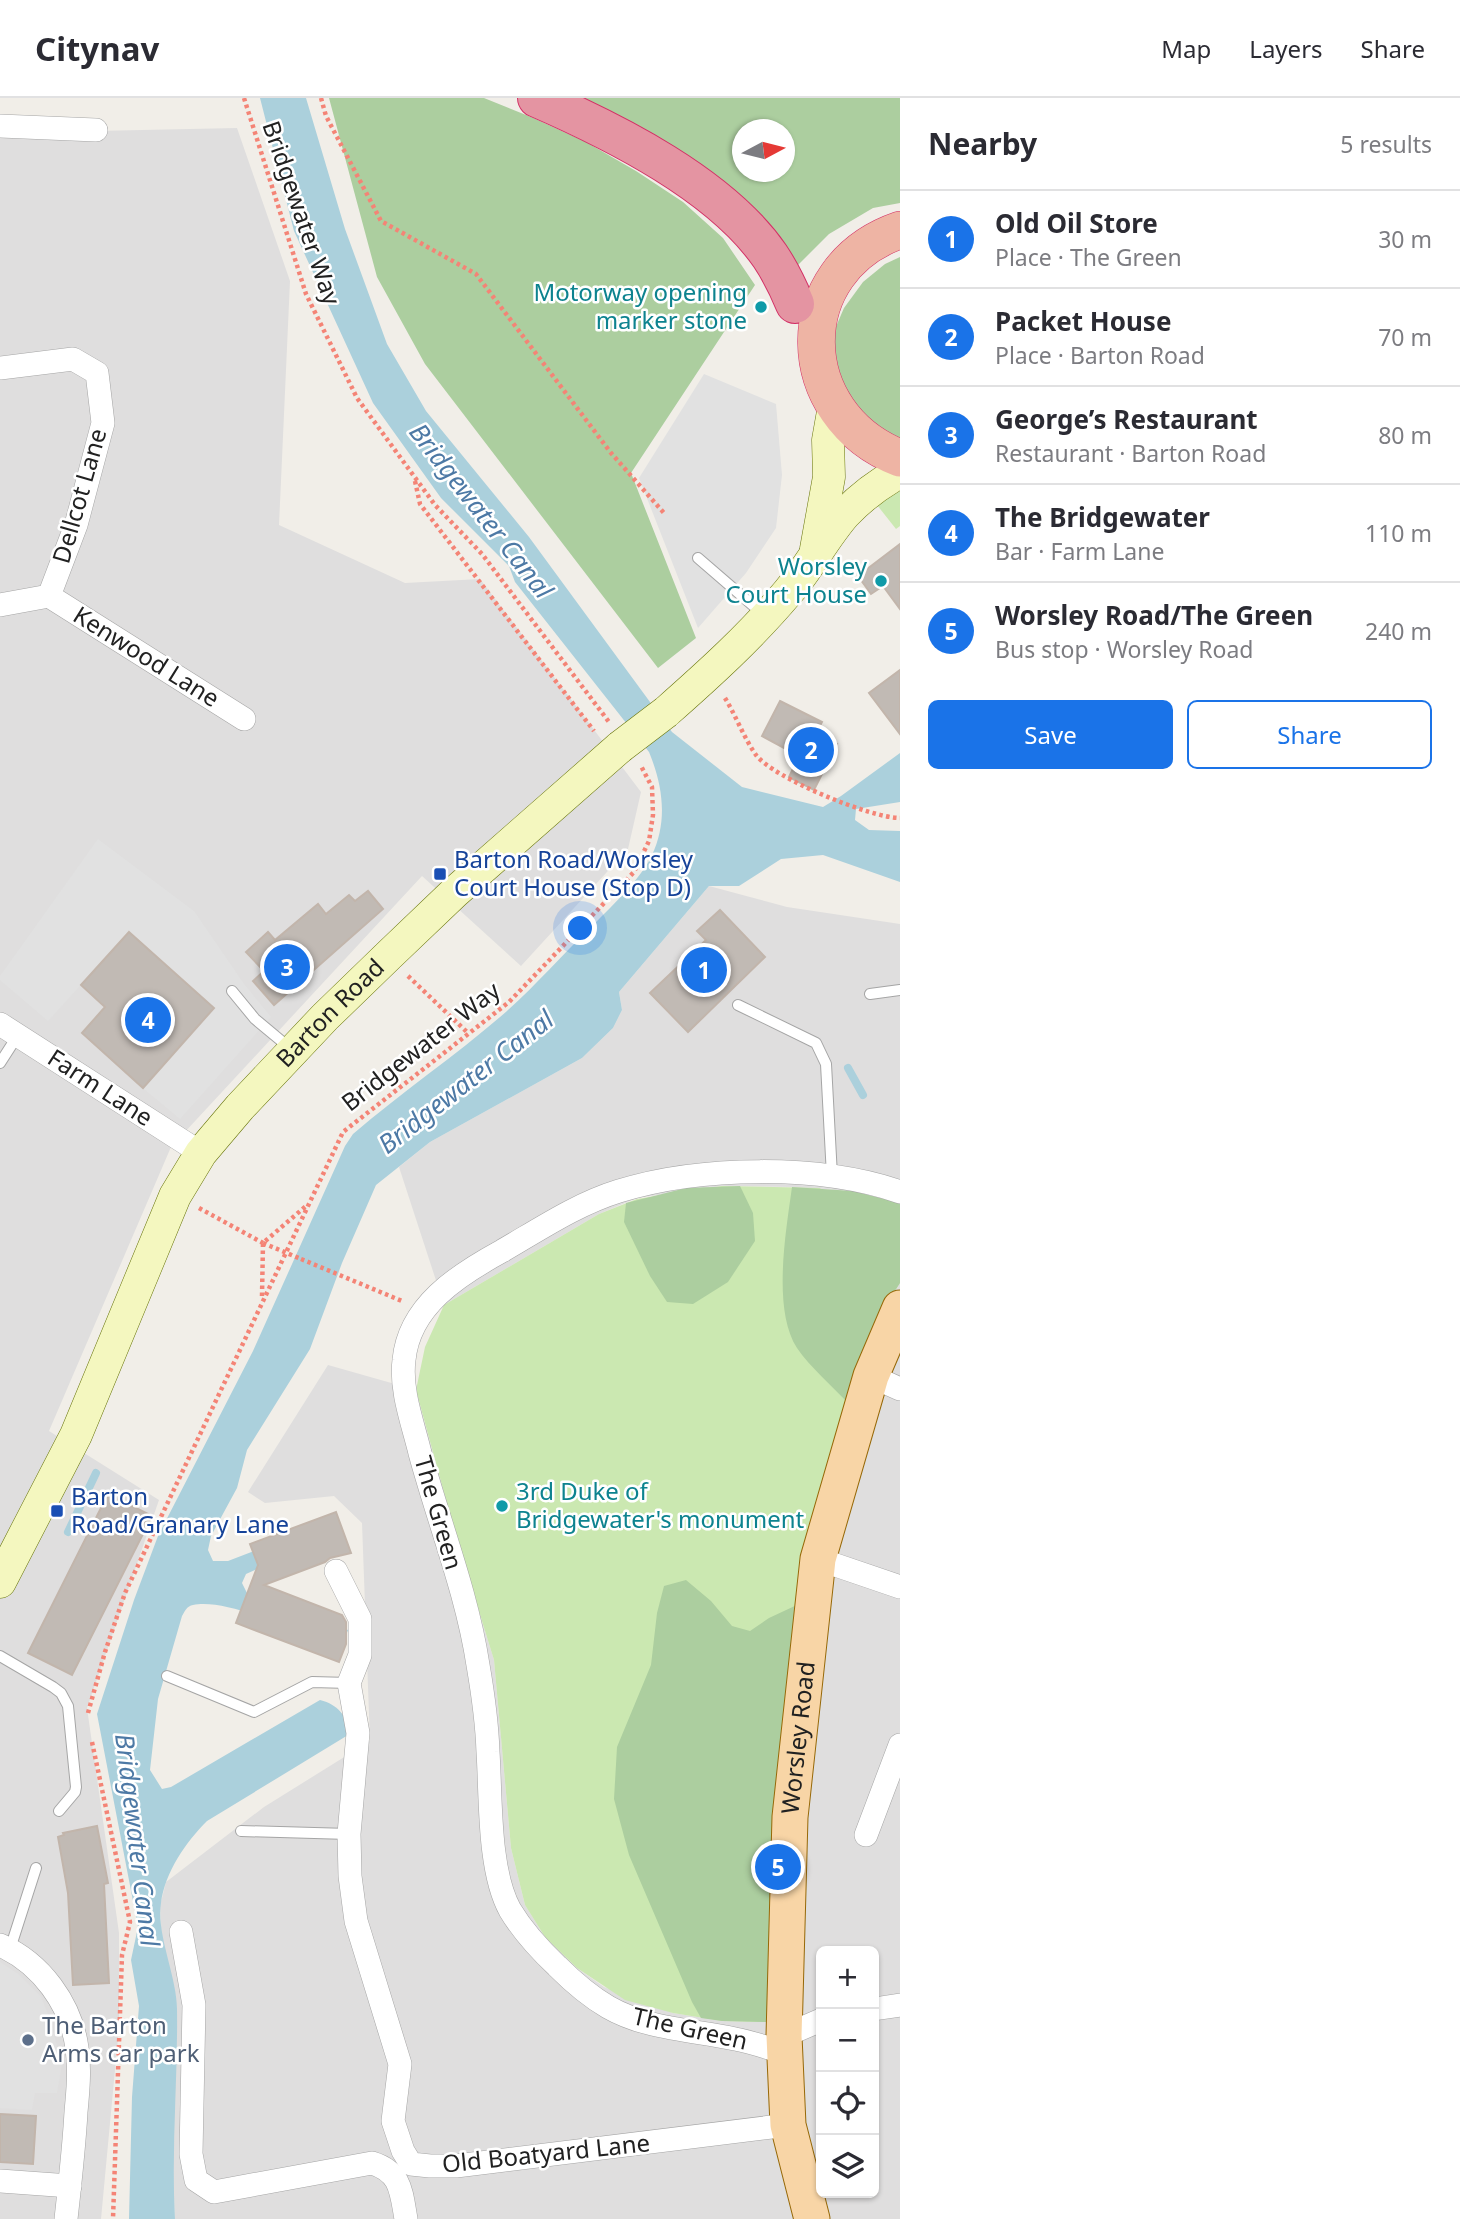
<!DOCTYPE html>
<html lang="en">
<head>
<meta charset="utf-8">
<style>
	:root { --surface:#fff; --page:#f7f7f7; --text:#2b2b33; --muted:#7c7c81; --line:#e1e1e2; --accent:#1a73e8 }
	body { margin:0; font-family:"Noto Sans",sans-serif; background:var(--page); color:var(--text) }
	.controls { position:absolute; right:21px; bottom:21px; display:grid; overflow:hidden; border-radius:10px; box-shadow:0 2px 5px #0004 }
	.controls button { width:63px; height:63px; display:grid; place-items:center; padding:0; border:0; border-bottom:2px solid var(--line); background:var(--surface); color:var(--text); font:35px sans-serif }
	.compass { position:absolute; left:732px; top:21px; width:63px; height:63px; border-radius:50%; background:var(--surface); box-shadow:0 2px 5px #0004; rotate:83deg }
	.you { position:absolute; left:581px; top:831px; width:24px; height:24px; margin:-18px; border:5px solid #fff; border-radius:50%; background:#1a73e8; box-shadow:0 0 0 10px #1a73e833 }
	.badge { display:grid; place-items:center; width:46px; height:46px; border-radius:50%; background:var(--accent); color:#fff; font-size:23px; font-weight:700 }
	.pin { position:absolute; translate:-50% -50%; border:4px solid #fff; box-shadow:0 2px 7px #0006 }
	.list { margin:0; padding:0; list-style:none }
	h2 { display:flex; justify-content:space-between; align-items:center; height:91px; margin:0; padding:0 28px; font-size:30px }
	h2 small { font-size:23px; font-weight:400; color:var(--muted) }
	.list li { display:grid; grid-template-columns:46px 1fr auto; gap:21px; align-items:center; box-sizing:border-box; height:98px; padding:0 28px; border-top:2px solid var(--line) }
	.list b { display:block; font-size:26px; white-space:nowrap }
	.list p { margin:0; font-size:23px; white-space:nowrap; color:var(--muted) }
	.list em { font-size:23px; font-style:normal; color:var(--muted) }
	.actions { display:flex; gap:14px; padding:21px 28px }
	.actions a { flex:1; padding:16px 0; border:2px solid var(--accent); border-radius:10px; text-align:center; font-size:24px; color:var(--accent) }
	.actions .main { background:var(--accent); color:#fff }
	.icon { flex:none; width:38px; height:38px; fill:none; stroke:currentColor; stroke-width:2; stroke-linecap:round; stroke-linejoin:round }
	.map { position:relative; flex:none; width:900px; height:2121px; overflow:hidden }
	header { display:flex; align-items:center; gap:42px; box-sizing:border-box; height:98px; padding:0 35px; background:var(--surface); border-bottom:2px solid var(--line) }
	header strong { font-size:33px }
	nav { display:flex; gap:38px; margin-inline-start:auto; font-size:24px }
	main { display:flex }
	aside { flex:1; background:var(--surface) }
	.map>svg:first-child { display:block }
	.residential { fill:#dfdede; fill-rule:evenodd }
	.grass { fill:#cbe8b1 }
	.forest { fill:#acce9f; fill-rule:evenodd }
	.parking { fill:#e1e1e1 }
	.water { fill:#abd0dc }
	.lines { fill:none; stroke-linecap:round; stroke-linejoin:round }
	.stream { stroke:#abd0dc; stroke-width:8 }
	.building { fill:#c1bab4; stroke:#c2b5ab; stroke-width:2 }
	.service-casing { stroke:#a5a5a5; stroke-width:12 }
	.minor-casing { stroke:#a5a5a5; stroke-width:24 }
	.secondary-casing { stroke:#68750a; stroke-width:33 }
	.primary-casing { stroke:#966807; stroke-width:37 }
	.trunk-casing { stroke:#d33066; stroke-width:38 }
	.motorway-casing { stroke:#d33066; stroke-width:40 }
	.path { stroke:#f48476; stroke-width:4.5; stroke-dasharray:3.5 3.5; stroke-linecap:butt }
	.service { stroke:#fff; stroke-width:10 }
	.minor { stroke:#fff; stroke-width:23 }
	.secondary { stroke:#f4f7bf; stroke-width:32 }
	.primary { stroke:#f8d5a6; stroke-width:35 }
	.trunk { stroke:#eeb4a4; stroke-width:37 }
	.motorway { stroke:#e494a2; stroke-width:38 }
	.secondary-bridge-casing { stroke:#68750a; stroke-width:33; stroke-linecap:butt }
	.path-bridge { stroke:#f48476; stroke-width:4.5; stroke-dasharray:3.5 3.5; stroke-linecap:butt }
	.secondary-bridge { stroke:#f4f7bf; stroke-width:32 }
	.culture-dot { fill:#0f9aa8; stroke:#fff; stroke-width:2.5 }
	.transit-dot { fill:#1a4fb4; stroke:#fff; stroke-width:2.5 }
	.service-dot { fill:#5c6f8a; stroke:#fff; stroke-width:2.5 }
	.labels { text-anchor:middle; stroke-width:5; stroke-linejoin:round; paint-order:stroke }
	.street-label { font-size:24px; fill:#212121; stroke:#fff }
	.culture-label { font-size:24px; fill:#0d838f; stroke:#fff; text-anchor:end }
	.transit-label { font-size:24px; fill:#164399; stroke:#fff; text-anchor:start }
	.service-label { font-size:24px; fill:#4e5e75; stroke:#fff; text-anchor:start }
	.water-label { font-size:26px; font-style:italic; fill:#4d79a5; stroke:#fff }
</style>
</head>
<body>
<header>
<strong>Citynav</strong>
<nav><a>Map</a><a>Layers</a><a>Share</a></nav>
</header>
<main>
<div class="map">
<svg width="900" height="2121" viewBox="0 0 900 2121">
	<rect width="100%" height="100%" fill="#f1eee8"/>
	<g class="residential">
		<path d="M237,30L290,183L279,427L405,485L480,481L641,694L628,751L521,868L422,778L171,1049L49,1333L159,1402L87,1610L119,1835V1929L101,2121H0V35Z"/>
		<path d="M709,788L787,809L900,826V1105L853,1093L792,1089L722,1088L637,1100L599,1116L444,1207L399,1069L430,1044L582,960L613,930L622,912L619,894Z"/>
		<path d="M900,1185V2121H175L160,1808L166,1784L264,1709L370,1643L362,1425L334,1398L265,1405L248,1394L328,1267L416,1292L455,1435L494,1562L511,1750L525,1807L545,1839L577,1870L604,1889L673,1915L722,1923L767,1924L786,1638L887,1205ZM821,1853H874V2095H821Z"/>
	</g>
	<g class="grass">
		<path d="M900,393V428L896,431L877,407Z"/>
		<path d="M722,1088L820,1090L900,1185L887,1205L860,1270L767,1924L722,1923L673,1915L625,1902L577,1870L545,1839L525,1807L511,1750L494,1562L455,1435L416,1292L425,1249L444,1207L599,1116L637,1101Z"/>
	</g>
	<g class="forest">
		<path d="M329,0H484L531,19L586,44L636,73L683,104L723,140L755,187L631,375L696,540L658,570L425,266L377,179Z"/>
		<path d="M572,0H900V105L873,110L829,136L793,172ZM743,32H785V74H743Z"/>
		<path d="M900,159V344L837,300L831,240L844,210L863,184L885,166Z"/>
		<path d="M740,1088L753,1115L755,1143L728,1184L693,1206L667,1204L650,1178L624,1124L626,1105L686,1090Z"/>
		<path d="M792,1089L853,1093L900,1105V1185L887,1205L849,1306C833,1289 810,1269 797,1250C772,1211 786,1133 792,1089Z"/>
		<path d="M686,1482L711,1503L732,1528L750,1533L769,1520L799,1506L767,1924L722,1923L701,1920L692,1904L629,1757L614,1701L617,1649L651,1567L657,1515L664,1488Z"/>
	</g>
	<g class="parking">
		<path d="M704,276L776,306L782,377L776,430L746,475L698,530L639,380Z"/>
		<path d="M98,741L194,813L244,886L271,919L180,1021L143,990L214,910L129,834L48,923L0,882V878Z"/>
		<path d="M0,1864L17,1875L41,1899L49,1918L62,1966L57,1995H35L32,2012L0,2010Z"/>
	</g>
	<path class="water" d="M260,0H306L345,131L387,246L426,313L529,439L672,634L742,689L823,709L841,698L900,655V704L856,711L855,722L869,732L900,733V784L823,757L781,761L739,788H709L619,894L622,912L613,930L582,960L430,1044L376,1087L342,1165L310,1251L247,1352L237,1390L211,1438L208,1452L213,1463H228L336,1422L259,1470L246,1476L242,1485L247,1495L348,1532L341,1551C306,1538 228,1499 193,1507C187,1508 185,1513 182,1518L158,1601L150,1672L162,1691L171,1689L320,1602C339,1607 344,1617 353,1634L207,1723C186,1744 165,1774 161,1805C156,1836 177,1879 177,1911C178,1981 171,2051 175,2121H129L132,1999L139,1908L131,1862L138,1829L97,1616L134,1502L158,1438L253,1253L345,1048L353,1036C403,993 458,956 507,913C536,887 562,857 590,830C608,812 642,780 652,757C668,723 663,688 649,654L515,484L509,468L441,400L373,305L294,133Z"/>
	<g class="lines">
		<g class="stream">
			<path d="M848,970L863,997"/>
			<path d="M68,1434L96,1375"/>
		</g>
	</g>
	<g class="building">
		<path d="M900,446V511L883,488L871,496L858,478Z"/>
		<path d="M900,572V636L869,595Z"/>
		<path d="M780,603L822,624L816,635L837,646L814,692L789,679L799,658L762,638Z"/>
		<path d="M368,793L383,811L274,907L253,883L264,873L246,854L268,834L275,842L318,806L326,816L349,797L355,803Z"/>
		<path d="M720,812L765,859L688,934L650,895L706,842L697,833Z"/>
		<path d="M129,834L214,910L143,990L82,935L105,909L81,887Z"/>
		<path d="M108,1396L152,1418L72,1577L28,1555Z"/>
		<path d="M336,1414L351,1455L330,1460L325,1464L264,1487L342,1517L346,1524V1546L339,1564L236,1525L258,1467L250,1446Z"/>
		<path d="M97,1728L108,1785L104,1786L109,1885L73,1887L68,1795L58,1739L64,1737L63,1735Z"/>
		<path d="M0,2016L36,2018L33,2066L0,2064Z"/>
	</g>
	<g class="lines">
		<g class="service-casing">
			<g id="service">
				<path d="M698,460L764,517"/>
				<path d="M232,893L255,921L291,951"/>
				<path d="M870,896L900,892"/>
				<path d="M738,907L816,945L826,966L832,1078"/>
				<path d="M0,965L18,937"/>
				<path d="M0,1558L53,1589L61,1595L68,1608L76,1689L75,1694L59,1713"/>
				<path d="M167,1578L254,1614L312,1584L349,1585"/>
				<path d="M241,1733L349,1736"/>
				<path d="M10,1851L36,1770"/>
			</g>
		</g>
		<g class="minor-casing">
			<g id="minor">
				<path d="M0,28L96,32"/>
				<path d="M0,270L73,261L97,275L103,325L76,427L49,498L0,507"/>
				<path d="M49,498L244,621"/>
				<path d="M0,926L201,1055"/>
				<path d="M871,1278L900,1291"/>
				<path d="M818,1461L900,1489"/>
				<path d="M336,1473L360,1521V1557L349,1585L358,1635L349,1736L350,1778L356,1823L400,1966L393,2023L403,2053L411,2066L430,2068H456L788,2027"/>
				<path d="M866,1737L900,1647"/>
				<path d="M181,1834L194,1907L191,2056L196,2082L214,2094L372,2065C401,2074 401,2093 406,2121"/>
				<path d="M0,1847C41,1865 71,1906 77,1950C80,1971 78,1993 76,2014C74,2050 70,2085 66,2121"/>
				<path d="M874,1911L900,1907"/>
				<path d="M784,1938L821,1922"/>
				<path d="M785,1955C768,1950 752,1944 735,1941C693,1932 646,1931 608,1909C589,1898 573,1884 557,1868C540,1852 522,1832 510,1812C488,1772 491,1699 488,1654C487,1625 483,1596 478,1567C467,1495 439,1425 420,1355C413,1326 400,1292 404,1262C409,1208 458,1177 502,1153C540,1131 577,1106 619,1093C699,1068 820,1066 900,1094"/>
				<path d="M0,2083L70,2088"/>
			</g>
		</g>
		<g class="secondary-casing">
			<g id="secondary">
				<path d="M816,451L829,379L828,342L834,308"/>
				<path d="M666,614C709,576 751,538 788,494C809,470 824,440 845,416C861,399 880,385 900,374"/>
				<path id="s1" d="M0,1484L76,1337L175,1098L201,1055L240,1009L325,919L388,858L455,794L620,649"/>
			</g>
		</g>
		<g class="primary-casing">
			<g id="primary">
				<path id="s2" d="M812,2121L788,2027L784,1938L790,1719L818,1461L871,1278L900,1210"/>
			</g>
		</g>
		<g class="trunk-casing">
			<path id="trunk" d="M900,132C787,171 790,317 900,360"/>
		</g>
		<g class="motorway-casing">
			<path id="motorway" d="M537,0C615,34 721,87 770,158C780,173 788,189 795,206"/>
		</g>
		<g class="path">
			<path d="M244,0L306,196L357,300L435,407L482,456L609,624"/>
			<path d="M321,0L326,18L381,123L476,176L611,355L664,415"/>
			<path d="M415,383L420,406L594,633"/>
			<path d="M725,600C736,618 744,640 756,657C773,680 871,720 900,720"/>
			<path d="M408,878L468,935"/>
			<path d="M199,1110L263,1145"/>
			<path d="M301,1161L402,1203"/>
			<path d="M262,1198L263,1145L306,1108"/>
			<path d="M88,1615L105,1554L125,1495L343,1034L509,904L634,774L649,743L653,717L652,689L641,668"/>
			<path d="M92,1644L130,1824L122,1857L113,2121"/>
			<path d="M98,1932L121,1934"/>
		</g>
		<use href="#service" class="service"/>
		<use href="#minor" class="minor"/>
		<use href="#secondary" class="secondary"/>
		<use href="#primary" class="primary"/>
		<use href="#trunk" class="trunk"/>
		<use href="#motorway" class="motorway"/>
		<g class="secondary-bridge-casing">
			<path id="secondary-bridge" d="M620,649L666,614"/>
		</g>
		<path class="path-bridge" d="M263,1145L301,1161"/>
		<use href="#secondary-bridge" class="secondary-bridge"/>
	</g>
	<g class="culture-dot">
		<circle cx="761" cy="209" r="7"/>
		<circle cx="881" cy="483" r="7"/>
		<circle cx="502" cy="1408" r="7"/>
	</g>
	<g class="transit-dot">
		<rect x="433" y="769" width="14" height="14" rx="3.5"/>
		<rect x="50" y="1406" width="14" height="14" rx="3.5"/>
	</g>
	<circle class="service-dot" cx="28" cy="1942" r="7"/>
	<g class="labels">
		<g class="street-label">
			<text transform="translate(301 115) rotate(71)" y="8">Bridgewater Way</text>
			<text transform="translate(80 398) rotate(-74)" y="8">Dellcot Lane</text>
			<text transform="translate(146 559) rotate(32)" y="8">Kenwood Lane</text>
			<text dy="8" stroke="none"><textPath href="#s1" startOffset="665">Barton Road</textPath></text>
			<text transform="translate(421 949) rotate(-38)" y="8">Bridgewater Way</text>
			<text transform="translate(100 990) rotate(33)" y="8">Farm Lane</text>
			<text transform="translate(438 1415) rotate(74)" y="8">The Green</text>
			<text dy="8" stroke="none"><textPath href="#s2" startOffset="485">Worsley Road</textPath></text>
			<text transform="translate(690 1931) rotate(13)" y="8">The Green</text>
			<text transform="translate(546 2056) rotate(-6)" y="8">Old Boatyard Lane</text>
		</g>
		<g class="culture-label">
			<text x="747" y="203">Motorway opening<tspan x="747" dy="28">marker stone</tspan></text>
			<text x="867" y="477">Worsley<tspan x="867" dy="28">Court House</tspan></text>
			<text x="516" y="1402" text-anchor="start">3rd Duke of<tspan x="516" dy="28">Bridgewater's monument</tspan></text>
		</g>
		<g class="transit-label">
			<text x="454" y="770">Barton Road/Worsley<tspan x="454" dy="28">Court House (Stop D)</tspan></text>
			<text x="71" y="1407">Barton<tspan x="71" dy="28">Road/Granary Lane</tspan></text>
		</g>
		<g class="service-label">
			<text x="42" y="1936">The Barton<tspan x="42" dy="28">Arms car park</tspan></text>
		</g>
		<g class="water-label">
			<text transform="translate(481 413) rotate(52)" y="9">Bridgewater Canal</text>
			<text transform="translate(466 984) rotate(-38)" y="9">Bridgewater Canal</text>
			<text transform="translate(137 1742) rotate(83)" y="9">Bridgewater Canal</text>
		</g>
	</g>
</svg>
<div class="controls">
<button>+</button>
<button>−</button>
<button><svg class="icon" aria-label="locate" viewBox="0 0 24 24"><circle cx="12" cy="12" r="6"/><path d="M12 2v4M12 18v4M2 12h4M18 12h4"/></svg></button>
<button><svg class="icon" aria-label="layers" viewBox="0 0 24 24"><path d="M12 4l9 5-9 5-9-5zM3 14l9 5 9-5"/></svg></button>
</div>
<svg class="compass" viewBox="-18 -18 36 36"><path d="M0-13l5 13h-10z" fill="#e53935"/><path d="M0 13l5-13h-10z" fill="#7c7c81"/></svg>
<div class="you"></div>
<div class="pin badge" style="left:704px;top:872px">1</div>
<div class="pin badge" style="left:811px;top:652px">2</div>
<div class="pin badge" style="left:287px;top:869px">3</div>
<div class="pin badge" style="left:148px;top:922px">4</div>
<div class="pin badge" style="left:778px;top:1769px">5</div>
</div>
<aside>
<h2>Nearby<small>5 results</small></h2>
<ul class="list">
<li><span class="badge">1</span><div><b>Old Oil Store</b><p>Place · The Green</p></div><em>30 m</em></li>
<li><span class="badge">2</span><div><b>Packet House</b><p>Place · Barton Road</p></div><em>70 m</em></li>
<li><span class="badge">3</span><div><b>George’s Restaurant</b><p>Restaurant · Barton Road</p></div><em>80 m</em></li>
<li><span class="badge">4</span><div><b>The Bridgewater</b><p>Bar · Farm Lane</p></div><em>110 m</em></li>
<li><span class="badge">5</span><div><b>Worsley Road/The Green</b><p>Bus stop · Worsley Road</p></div><em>240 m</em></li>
</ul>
<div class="actions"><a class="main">Save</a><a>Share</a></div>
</aside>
</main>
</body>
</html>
